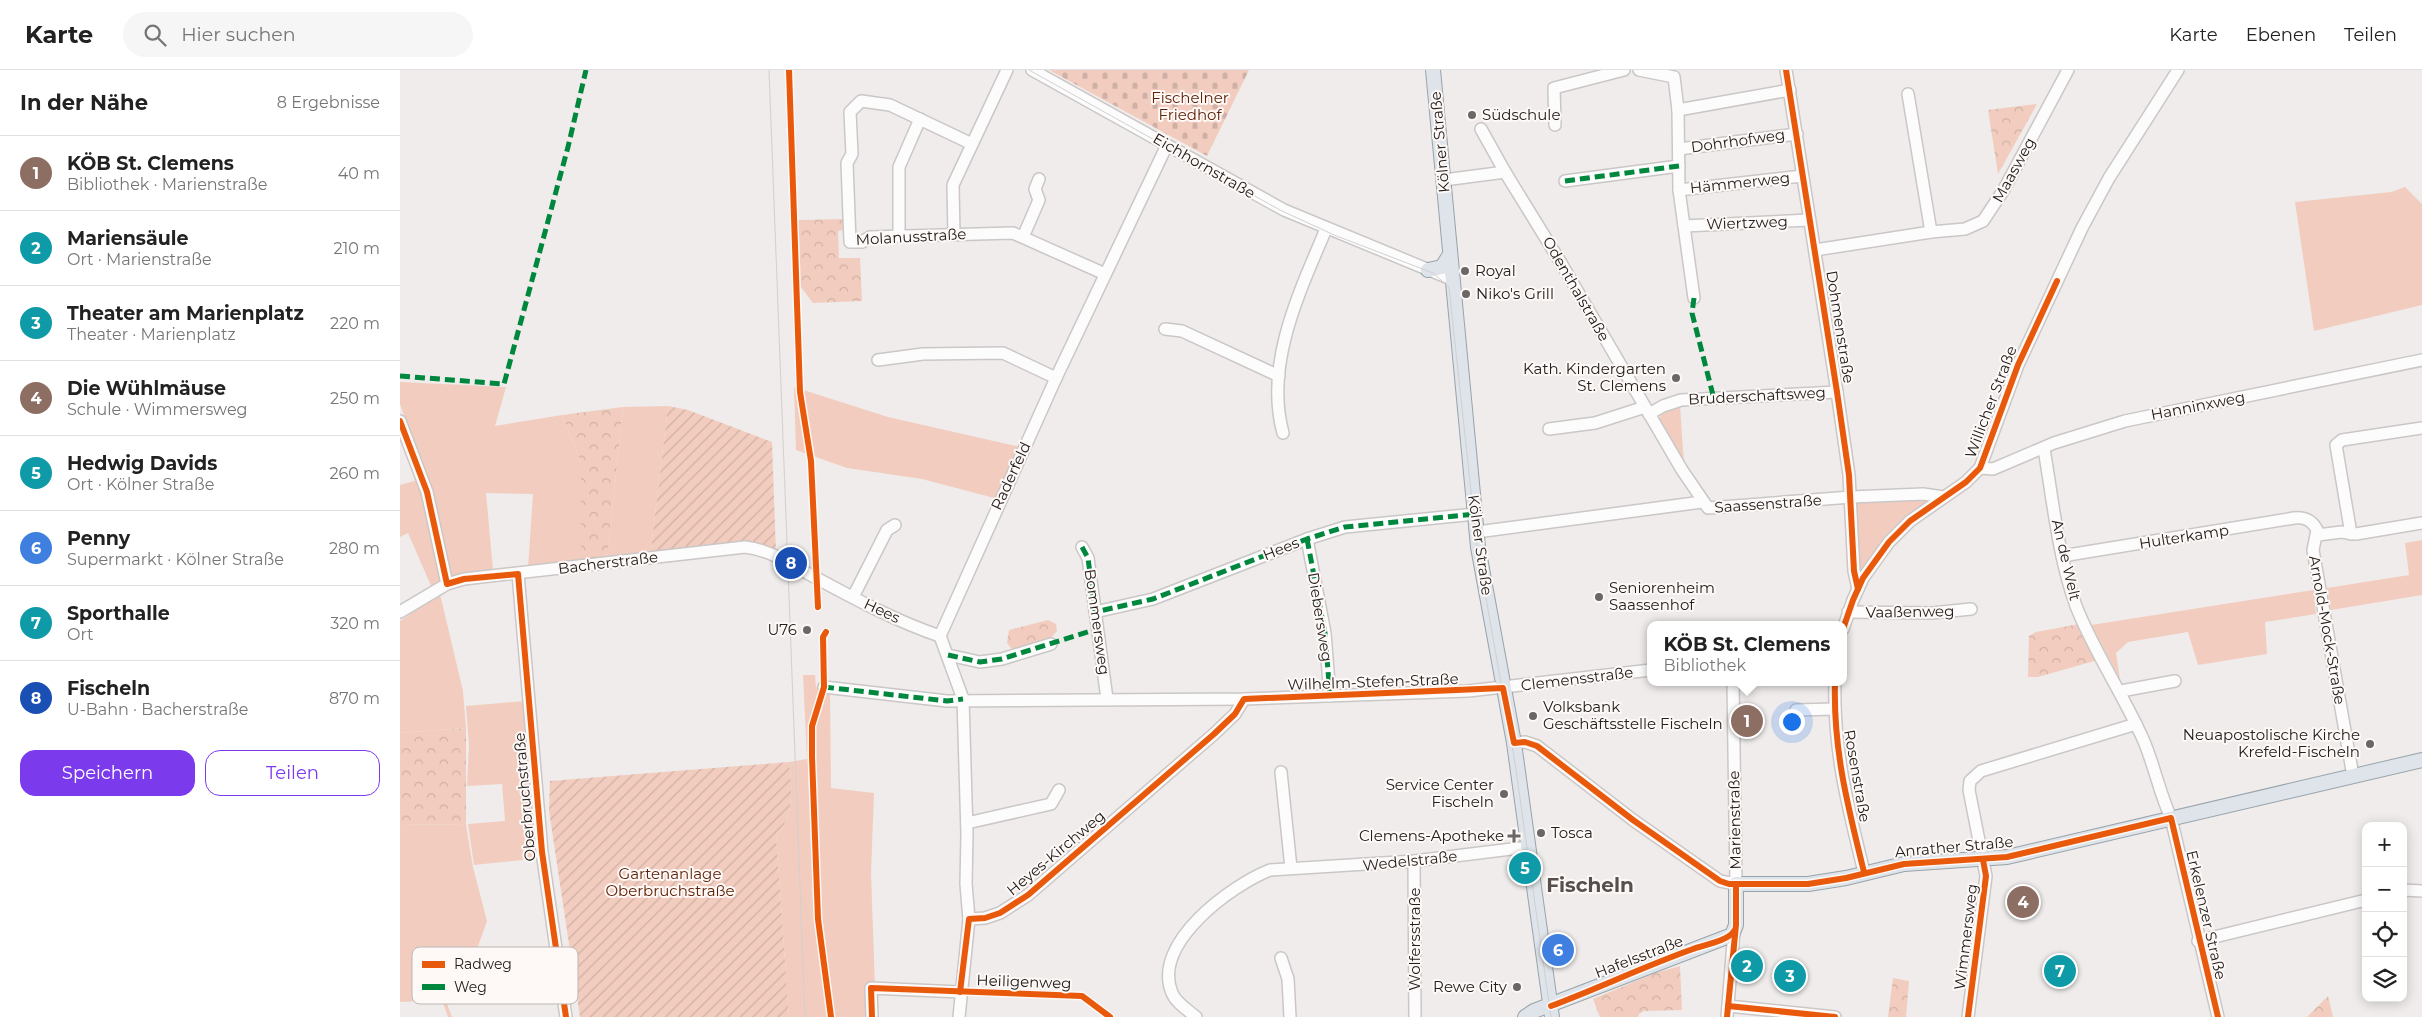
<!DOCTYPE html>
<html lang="de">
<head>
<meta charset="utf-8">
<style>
	:root { --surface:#fff; --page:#f6f6f6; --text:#222; --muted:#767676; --line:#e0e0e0; --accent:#7c3aed }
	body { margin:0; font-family:Montserrat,sans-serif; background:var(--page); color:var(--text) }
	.controls { position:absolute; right:15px; bottom:15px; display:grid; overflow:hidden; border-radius:10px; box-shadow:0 2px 12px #0003 }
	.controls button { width:45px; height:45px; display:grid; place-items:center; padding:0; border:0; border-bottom:1px solid var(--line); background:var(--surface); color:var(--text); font:25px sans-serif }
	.you { position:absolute; left:1391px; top:651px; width:18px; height:18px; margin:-12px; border:4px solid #fff; border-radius:50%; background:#1a73e8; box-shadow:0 0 0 8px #1a73e833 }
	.badge { display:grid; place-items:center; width:32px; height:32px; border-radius:50%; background:var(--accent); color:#fff; font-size:16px; font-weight:700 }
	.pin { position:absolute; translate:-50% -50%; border:2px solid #fff; box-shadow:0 1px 5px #0006 }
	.popup { position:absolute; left:1247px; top:551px; width:200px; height:65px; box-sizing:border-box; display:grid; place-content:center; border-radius:10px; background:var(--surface); filter:drop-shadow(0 1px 4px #0005); font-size:16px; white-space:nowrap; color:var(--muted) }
	.popup b { font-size:19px; color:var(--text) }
	.popup::after { content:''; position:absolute; left:50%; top:100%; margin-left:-10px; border:10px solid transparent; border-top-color:var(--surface) }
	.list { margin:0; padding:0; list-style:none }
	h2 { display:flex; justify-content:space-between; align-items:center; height:65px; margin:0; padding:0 20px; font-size:21px }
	h2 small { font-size:16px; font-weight:400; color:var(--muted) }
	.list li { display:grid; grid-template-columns:32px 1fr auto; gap:15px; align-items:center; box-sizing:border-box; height:75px; padding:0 20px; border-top:1px solid var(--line) }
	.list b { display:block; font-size:19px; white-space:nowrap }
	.list p { margin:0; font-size:16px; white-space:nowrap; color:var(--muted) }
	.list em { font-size:16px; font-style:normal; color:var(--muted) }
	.actions { display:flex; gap:10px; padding:15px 20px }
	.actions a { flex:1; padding:11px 0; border:1px solid var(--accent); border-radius:15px; text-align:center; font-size:18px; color:var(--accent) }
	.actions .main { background:var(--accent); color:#fff }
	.icon { flex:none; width:28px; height:28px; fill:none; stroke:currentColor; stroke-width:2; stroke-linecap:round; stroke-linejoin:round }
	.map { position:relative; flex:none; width:2022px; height:947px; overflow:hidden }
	header { display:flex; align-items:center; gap:30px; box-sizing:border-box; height:70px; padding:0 25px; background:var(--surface); border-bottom:1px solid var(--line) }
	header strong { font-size:24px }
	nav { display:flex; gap:28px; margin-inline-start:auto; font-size:18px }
	.search { width:350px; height:45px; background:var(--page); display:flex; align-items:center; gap:12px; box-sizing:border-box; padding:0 18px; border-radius:28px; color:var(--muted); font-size:19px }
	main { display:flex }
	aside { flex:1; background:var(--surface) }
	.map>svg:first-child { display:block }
	.grass { fill:#f2cdbf }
	.forest { fill:url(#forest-crowns) }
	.cemetery { fill:url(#cemetery-stones) }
	.garden { fill:url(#garden-furrows) }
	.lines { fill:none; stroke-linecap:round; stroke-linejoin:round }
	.minor-casing { stroke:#cac7c6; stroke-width:14 }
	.major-casing { stroke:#98a3aa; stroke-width:16 }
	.minor { stroke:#fdfcfc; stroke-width:11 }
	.major { stroke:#dee4e9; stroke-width:14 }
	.tram { stroke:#d1d0d0; stroke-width:1 }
	.quiet { stroke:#00873e; stroke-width:5; stroke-dasharray:10 5; stroke-linecap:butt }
	.cycleway-casing { stroke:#fef8f6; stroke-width:9 }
	.cycleway { stroke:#e8590c; stroke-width:6 }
	.poi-dot { fill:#6a6766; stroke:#fef8f6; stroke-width:2 }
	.labels { text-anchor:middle; stroke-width:4; stroke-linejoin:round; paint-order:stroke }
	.park-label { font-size:15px; fill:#5d2207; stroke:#fef8f6 }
	.poi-label { font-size:15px; fill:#22201f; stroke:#fef8f6; text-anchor:start }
	.street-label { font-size:15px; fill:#22201f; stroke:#fef8f6 }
	.district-label { font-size:20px; font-weight:bold; fill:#55504e; stroke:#fef8f6 }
	.key { fill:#fef8f6; stroke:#bcb7b6; stroke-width:1 }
	.key-label { font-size:14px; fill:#22201f }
</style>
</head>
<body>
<header>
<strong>Karte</strong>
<div class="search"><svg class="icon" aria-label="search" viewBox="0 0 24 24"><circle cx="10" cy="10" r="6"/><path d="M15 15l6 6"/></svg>Hier suchen</div>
<nav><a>Karte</a><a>Ebenen</a><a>Teilen</a></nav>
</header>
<main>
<aside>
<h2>In der Nähe<small>8 Ergebnisse</small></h2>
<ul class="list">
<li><span class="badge" style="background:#8d6e63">1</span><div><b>KÖB St. Clemens</b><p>Bibliothek · Marienstraße</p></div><em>40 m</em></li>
<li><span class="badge" style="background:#0f9aa8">2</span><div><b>Mariensäule</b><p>Ort · Marienstraße</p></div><em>210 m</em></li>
<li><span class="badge" style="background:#0f9aa8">3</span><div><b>Theater am Marienplatz</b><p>Theater · Marienplatz</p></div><em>220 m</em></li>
<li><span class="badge" style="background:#8d6e63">4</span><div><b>Die Wühlmäuse</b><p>Schule · Wimmersweg</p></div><em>250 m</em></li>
<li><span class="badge" style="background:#0f9aa8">5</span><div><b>Hedwig Davids</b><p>Ort · Kölner Straße</p></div><em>260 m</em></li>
<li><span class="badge" style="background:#3f7fe0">6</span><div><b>Penny</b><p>Supermarkt · Kölner Straße</p></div><em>280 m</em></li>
<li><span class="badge" style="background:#0f9aa8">7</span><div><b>Sporthalle</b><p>Ort</p></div><em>320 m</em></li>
<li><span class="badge" style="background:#1a4fb4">8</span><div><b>Fischeln</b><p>U-Bahn · Bacherstraße</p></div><em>870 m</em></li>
</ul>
<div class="actions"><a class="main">Speichern</a><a>Teilen</a></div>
</aside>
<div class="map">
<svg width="2022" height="947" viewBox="0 0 2022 947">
	<defs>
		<pattern id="forest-crowns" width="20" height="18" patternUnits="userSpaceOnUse" patternTransform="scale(1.25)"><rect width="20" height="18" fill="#f2cdbf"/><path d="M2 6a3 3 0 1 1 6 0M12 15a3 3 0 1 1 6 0" fill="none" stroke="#cfb0a4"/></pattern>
		<pattern id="cemetery-stones" width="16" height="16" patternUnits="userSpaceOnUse" patternTransform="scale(1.25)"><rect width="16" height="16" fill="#f2cdbf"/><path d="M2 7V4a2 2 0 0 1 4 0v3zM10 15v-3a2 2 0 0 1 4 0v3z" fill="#cfb0a4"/></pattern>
		<pattern id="garden-furrows" width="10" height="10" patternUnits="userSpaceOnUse" patternTransform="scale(1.25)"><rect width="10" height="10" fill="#f2cdbf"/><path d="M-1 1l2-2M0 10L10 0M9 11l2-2" fill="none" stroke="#cfb0a4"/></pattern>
	</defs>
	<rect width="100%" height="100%" fill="#efeceb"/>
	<g class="grass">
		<path d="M2005,117L2022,134V235L1914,261L1895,132L1991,122Z"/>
		<path d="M0,312L106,317L95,356L162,345L181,392V492L128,498L133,424L86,423L93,500L50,507L29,415L0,334Z"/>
		<path d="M394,317L488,347L620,377L598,429L522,409L447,398L396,380Z"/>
		<path d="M268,336L250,487L207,491L223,337Z"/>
		<path d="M1280,336L1284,394C1276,383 1249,353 1264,341C1268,339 1275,338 1280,336Z"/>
		<path d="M18,410L43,511L32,518L8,463L0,467V415Z"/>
		<path d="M1527,429V434L1465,497L1460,499L1455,430Z"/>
		<path d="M2022,470V525L1931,540L1927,518L2009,505L2005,473Z"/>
		<path d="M1913,520L1916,544L1865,552L1867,584L1798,595L1788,562L1728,572L1716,583L1720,609L1691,555Z"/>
		<path d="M40,524L63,621L66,658L0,663V551Z"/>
		<path d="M403,605H415L416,617L430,621L431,718L474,723L471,803L476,947H389L376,765C395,749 392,714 389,692L407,689Z"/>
		<path d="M125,631L141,788L74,795L68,754L105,751L102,714L67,716L69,676L66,636Z"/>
		<path d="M0,754L66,755L73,797L87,851L71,896L46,931L52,947H48L42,930L0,932Z"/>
	</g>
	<g class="forest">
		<path d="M1637,34L1598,104L1588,40Z"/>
		<path d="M444,149V160L438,161L439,188H460L462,231L413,233L397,212L396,157L399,150Z"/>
		<path d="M223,337L207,491L181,492V392L162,345Z"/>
		<path d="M648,550L656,554L657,561L650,569L612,579L607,573L609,560Z"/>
		<path d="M1679,554L1698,590L1638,607H1628L1629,566L1636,562Z"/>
		<path d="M66,658V755L0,754V663Z"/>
		<path d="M1280,896L1282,940L1244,941L1239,944L1238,947H1200L1193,929L1255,903Z"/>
		<path d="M1493,908L1509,911L1506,947H1488Z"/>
		<path d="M1928,926L1933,947H1907Z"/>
	</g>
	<path class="cemetery" d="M649,0H849L807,86Z"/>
	<g class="garden">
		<path d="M268,336L288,340L372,372L376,484L357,476L250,487Z"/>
		<path d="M389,692C392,715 395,748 376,765L389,947H180L149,741L150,711Z"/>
	</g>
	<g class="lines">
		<g class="minor-casing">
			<g id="minor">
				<path d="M632,0L884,140L1051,209"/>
				<path d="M1239,0L1274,7L1278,40L1279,120L1294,228"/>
				<path d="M1386,0L1437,322L1449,405L1454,501L1458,519"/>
				<path d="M1508,24L1531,162"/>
				<path d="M1278,40L1390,20"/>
				<path d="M1155,55L1154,18L1224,0"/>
				<path d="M1081,59L1105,102"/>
				<path d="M572,74L490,35L461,31L450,42L452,84L447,93L450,172H462L470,167L613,163L705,204"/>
				<path d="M1279,79L1397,64"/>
				<path d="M1044,110L1105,102L1161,193L1282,400L1308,438L1451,427L1523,424L1544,427"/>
				<path d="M1165,111L1279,96"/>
				<path d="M1279,120L1402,106"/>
				<path d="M1284,156L1409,150"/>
				<path d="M554,164L553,115L607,0"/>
				<path d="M499,166V97L520,49"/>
				<path d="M623,167L639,130L635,119L639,109"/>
				<path d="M1415,180L1531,162L1565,159L1583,151L1603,121L1668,0"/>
				<path d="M765,259L782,261L879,306"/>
				<path d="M478,290L523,284L603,283L656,308"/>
				<path d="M1249,344L1263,336L1281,330L1437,322"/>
				<path d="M0,351L27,422L47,514"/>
				<path d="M1149,359L1195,353L1245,337"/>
				<path d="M883,363C864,294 900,221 926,159"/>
				<path d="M1644,379C1653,431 1658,486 1676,536C1693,580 1723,624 1743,669C1754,694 1759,722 1771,748L1818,947"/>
				<path d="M1580,398L1593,399L1654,373L1725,351L2022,290"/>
				<path d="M1077,462L1302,432"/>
				<path d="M1951,464L1936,375L1942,370L2022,358"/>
				<path d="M1918,465L1941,462L1956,464L2022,453"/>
				<path d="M907,469L925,563L930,626"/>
				<path d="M682,477L688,488L707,629"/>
				<path d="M1662,486L1894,448C1905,447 1912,450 1917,460L1913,480L1953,706"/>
				<path d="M118,504L142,782L166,947"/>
				<path d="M453,527L487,460L495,455"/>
				<path d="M0,542L47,514L64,509L345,477C372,480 395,497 418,509C457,530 498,552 540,566"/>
				<path d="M695,542L753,529L907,469L945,457L1075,444"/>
				<path d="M1448,542L1532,543L1571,539"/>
				<path d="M1443,559L1453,530L1463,508L1489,472L1510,451L1566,412L1580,398L1618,295L1682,158L1709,108L1778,0"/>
				<path d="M548,585L580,592L602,589L651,574"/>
				<path d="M1435,612C1433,680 1448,737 1464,802"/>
				<path d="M424,617L547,631L844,629L1068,621L1251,600"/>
				<path d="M1721,621L1775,611"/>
				<path d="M1396,640L1435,639"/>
				<path d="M1114,673L1125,672L1137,676L1233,750L1320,811L1336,814L1333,612"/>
				<path d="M881,702L891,798"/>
				<path d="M567,753L651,734L659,720"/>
				<path d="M1014,791L1015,947"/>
				<path d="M2003,820L2022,821"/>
				<path d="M569,849L585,848L600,843L628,825L814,664L835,644L844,629"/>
				<path d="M1798,871L1966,830"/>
				<path d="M881,888L888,909L890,947"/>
				<path d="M1328,936L1435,947"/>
				<path d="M472,947L471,918L560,922"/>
				<path d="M559,947L569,849L566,814L567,764L563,629L540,566L656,308L767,75"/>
				<path d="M796,947C788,940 776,933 772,923C751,873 832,815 870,800L1014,791L1128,777"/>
				<path d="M1327,947L1334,861"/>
				<path d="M1568,947L1586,806L1569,720L1570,711L1581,701L1736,654"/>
			</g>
		</g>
		<g class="major-casing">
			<g id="major">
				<path d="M1033,0L1078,477L1114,673L1152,947"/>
				<path d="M1028,200L1042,197L1049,186"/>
				<path d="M1125,947L1134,941L1332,865L1336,855V814H1408L1446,808L1504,794L1607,787L2022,690"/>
			</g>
		</g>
		<use href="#minor" class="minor"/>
		<use href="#major" class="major"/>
		<g class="tram">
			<path d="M369,0L405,947"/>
			<path d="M629,0L880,140L934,165L1033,203L1049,217L1077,477L1115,693L1151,947"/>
		</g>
		<g class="quiet">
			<path d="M1165,111L1279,96"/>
			<path d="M1294,228L1292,243L1314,329"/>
			<path d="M0,306L104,314L168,77L186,0"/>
			<path d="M907,469L925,563L930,626"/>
			<path d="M682,477L688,488L695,542L753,529L907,469L945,457L1075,444"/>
			<path d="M548,585L580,592L602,589L697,559"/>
			<path d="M424,617L547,631L563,629"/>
		</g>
		<g class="cycleway-casing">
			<g id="cycleway">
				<path d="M389,0L400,322L411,391L418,537"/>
				<path d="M1386,0L1437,322L1449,405L1454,501L1458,519"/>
				<path d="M0,351L27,422L47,514L64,509L118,504L142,782L166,947"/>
				<path d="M1443,559L1453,530L1463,508L1489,472L1510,451L1566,412L1580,398L1618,295L1657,211"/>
				<path d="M426,562L423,567L424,617L412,656V687L418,849L431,947"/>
				<path d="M1435,612C1433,680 1448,737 1464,802"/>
				<path d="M560,922L569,849L585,848L600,843L628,825L814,664L835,644L844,629L1103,618L1114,673L1125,672L1137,676L1233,750L1320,811L1329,814H1408L1446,808L1504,794L1607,787L1771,748L1818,947"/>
				<path d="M1151,936C1199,918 1245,896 1293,879C1304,875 1328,871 1334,861"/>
				<path d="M1328,936L1435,947"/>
				<path d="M472,947L471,918L682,926L710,947"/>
				<path d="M1327,947L1336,855V814"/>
				<path d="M1568,947L1586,806L1583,790"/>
			</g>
		</g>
		<use href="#cycleway" class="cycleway"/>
	</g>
	<g class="poi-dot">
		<circle cx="1072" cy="45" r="5"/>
		<circle cx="1065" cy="201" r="5"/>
		<circle cx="1066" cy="224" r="5"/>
		<circle cx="1276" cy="308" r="5"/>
		<circle cx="1199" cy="527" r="5"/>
		<circle cx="407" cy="560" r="5"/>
		<circle cx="1133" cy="646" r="5"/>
		<circle cx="1970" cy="674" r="5"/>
		<circle cx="1104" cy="724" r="5"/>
		<circle cx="1141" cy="763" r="5"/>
		<path d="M1111.5 758.5h5v5h5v5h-5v5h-5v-5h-5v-5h5z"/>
		<circle cx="1117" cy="917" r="5"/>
	</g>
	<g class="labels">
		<g class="park-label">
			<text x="790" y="33">Fischelner<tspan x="790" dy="17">Friedhof</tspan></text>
			<text x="270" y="809">Gartenanlage<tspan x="270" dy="17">Oberbruchstraße</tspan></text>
		</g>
		<g class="poi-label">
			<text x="1082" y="50">Südschule</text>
			<text x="1075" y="206">Royal</text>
			<text x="1076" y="229">Niko's Grill</text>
			<text x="1266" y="304" text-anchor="end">Kath. Kindergarten<tspan x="1266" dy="17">St. Clemens</tspan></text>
			<text x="1209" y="523">Seniorenheim<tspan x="1209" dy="17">Saassenhof</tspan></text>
			<text x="397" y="565" text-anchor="end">U76</text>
			<text x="1143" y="642">Volksbank<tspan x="1143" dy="17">Geschäftsstelle Fischeln</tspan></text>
			<text x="1960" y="670" text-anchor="end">Neuapostolische Kirche<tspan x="1960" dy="17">Krefeld-Fischeln</tspan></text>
			<text x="1094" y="720" text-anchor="end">Service Center<tspan x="1094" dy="17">Fischeln</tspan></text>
			<text x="1151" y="768">Tosca</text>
			<text x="1104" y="771" text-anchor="end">Clemens-Apotheke</text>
			<text x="1107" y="922" text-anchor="end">Rewe City</text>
		</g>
		<g class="street-label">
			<text transform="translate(1338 71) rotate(-8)" y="5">Dohrhofweg</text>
			<text transform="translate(1040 72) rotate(-95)" y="5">Kölner Straße</text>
			<text transform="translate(804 96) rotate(30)" y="5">Eichhornstraße</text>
			<text transform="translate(1614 100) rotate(-61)" y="5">Maasweg</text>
			<text transform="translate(1340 113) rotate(-6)" y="5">Hämmerweg</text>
			<text transform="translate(1347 153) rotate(-2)" y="5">Wiertzweg</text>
			<text transform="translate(511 167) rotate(-3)" y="5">Molanusstraße</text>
			<text transform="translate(1176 219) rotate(60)" y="5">Odenthalstraße</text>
			<text transform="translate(1440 257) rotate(81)" y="5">Dohmenstraße</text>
			<text transform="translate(1357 326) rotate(-3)" y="5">Bruderschaftsweg</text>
			<text transform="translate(1591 332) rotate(-69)" y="5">Willicher Straße</text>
			<text transform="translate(1798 336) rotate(-11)" y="5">Hanninxweg</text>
			<text transform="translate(611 406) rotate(-65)" y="5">Raderfeld</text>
			<text transform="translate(1368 434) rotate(-4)" y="5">Saassenstraße</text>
			<text transform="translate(1784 467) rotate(-9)" y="5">Hulterkamp</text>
			<text transform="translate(1080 475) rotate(82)" y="5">Kölner Straße</text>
			<text transform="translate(881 479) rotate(-22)" y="5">Hees</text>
			<text transform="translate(1666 490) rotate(77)" y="5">An de Welt</text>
			<text transform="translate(208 493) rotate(-7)" y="5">Bacherstraße</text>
			<text transform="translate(482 541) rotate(25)" y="5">Hees</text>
			<text transform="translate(1510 542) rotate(-1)" y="5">Vaaßenweg</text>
			<text transform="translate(920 547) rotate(81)" y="5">Diebersweg</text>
			<text transform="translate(697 552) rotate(82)" y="5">Bommersweg</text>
			<text transform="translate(1927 560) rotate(80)" y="5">Arnold-Mock-Straße</text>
			<text transform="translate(1177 609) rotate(-7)" y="5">Clemensstraße</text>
			<text transform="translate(973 612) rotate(-2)" y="5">Wilhelm-Stefen-Straße</text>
			<text transform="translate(1457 706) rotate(80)" y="5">Rosenstraße</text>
			<text transform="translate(125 727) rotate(-95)" y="5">Oberbruchstraße</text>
			<text transform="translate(1335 750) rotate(-91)" y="5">Marienstraße</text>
			<text transform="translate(1554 777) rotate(-5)" y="5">Anrather Straße</text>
			<text transform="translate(656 783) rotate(-40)" y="5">Heyes-Kirchweg</text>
			<text transform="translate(1010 791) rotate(-6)" y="5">Wedelstraße</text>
			<text transform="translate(1806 845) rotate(77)" y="5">Erkelenzer Straße</text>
			<text transform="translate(1566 867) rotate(-83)" y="5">Wimmersweg</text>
			<text transform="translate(1015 869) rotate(-90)" y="5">Wolfersstraße</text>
			<text transform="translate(1239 887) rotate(-21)" y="5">Hafelsstraße</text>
			<text transform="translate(624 912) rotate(2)" y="5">Heiligenweg</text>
		</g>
		<g class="district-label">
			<text x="1190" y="822">Fischeln</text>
		</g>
	</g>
	<rect x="12" y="877" width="166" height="57" rx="8" class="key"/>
	<rect x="22" y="891" width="23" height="7" fill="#e8590c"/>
	<rect x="22" y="914" width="23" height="6" fill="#00873e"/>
	<g class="key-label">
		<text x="54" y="899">Radweg</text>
		<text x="54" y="922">Weg</text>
	</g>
</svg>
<div class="controls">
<button>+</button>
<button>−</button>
<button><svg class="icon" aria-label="locate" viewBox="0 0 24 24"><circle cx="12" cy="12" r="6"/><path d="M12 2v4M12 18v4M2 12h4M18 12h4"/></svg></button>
<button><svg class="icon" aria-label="layers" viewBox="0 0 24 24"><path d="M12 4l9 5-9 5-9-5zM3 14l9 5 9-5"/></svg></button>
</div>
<div class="you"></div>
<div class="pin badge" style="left:1347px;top:651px;background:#8d6e63">1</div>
<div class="popup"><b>KÖB St. Clemens</b>Bibliothek</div>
<div class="pin badge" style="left:1347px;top:896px;background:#0f9aa8">2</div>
<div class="pin badge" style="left:1390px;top:906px;background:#0f9aa8">3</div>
<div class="pin badge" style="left:1623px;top:832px;background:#8d6e63">4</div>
<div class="pin badge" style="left:1125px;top:798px;background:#0f9aa8">5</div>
<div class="pin badge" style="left:1158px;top:880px;background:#3f7fe0">6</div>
<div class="pin badge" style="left:1660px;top:901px;background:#0f9aa8">7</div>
<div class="pin badge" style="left:391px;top:493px;background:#1a4fb4">8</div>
</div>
</main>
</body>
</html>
